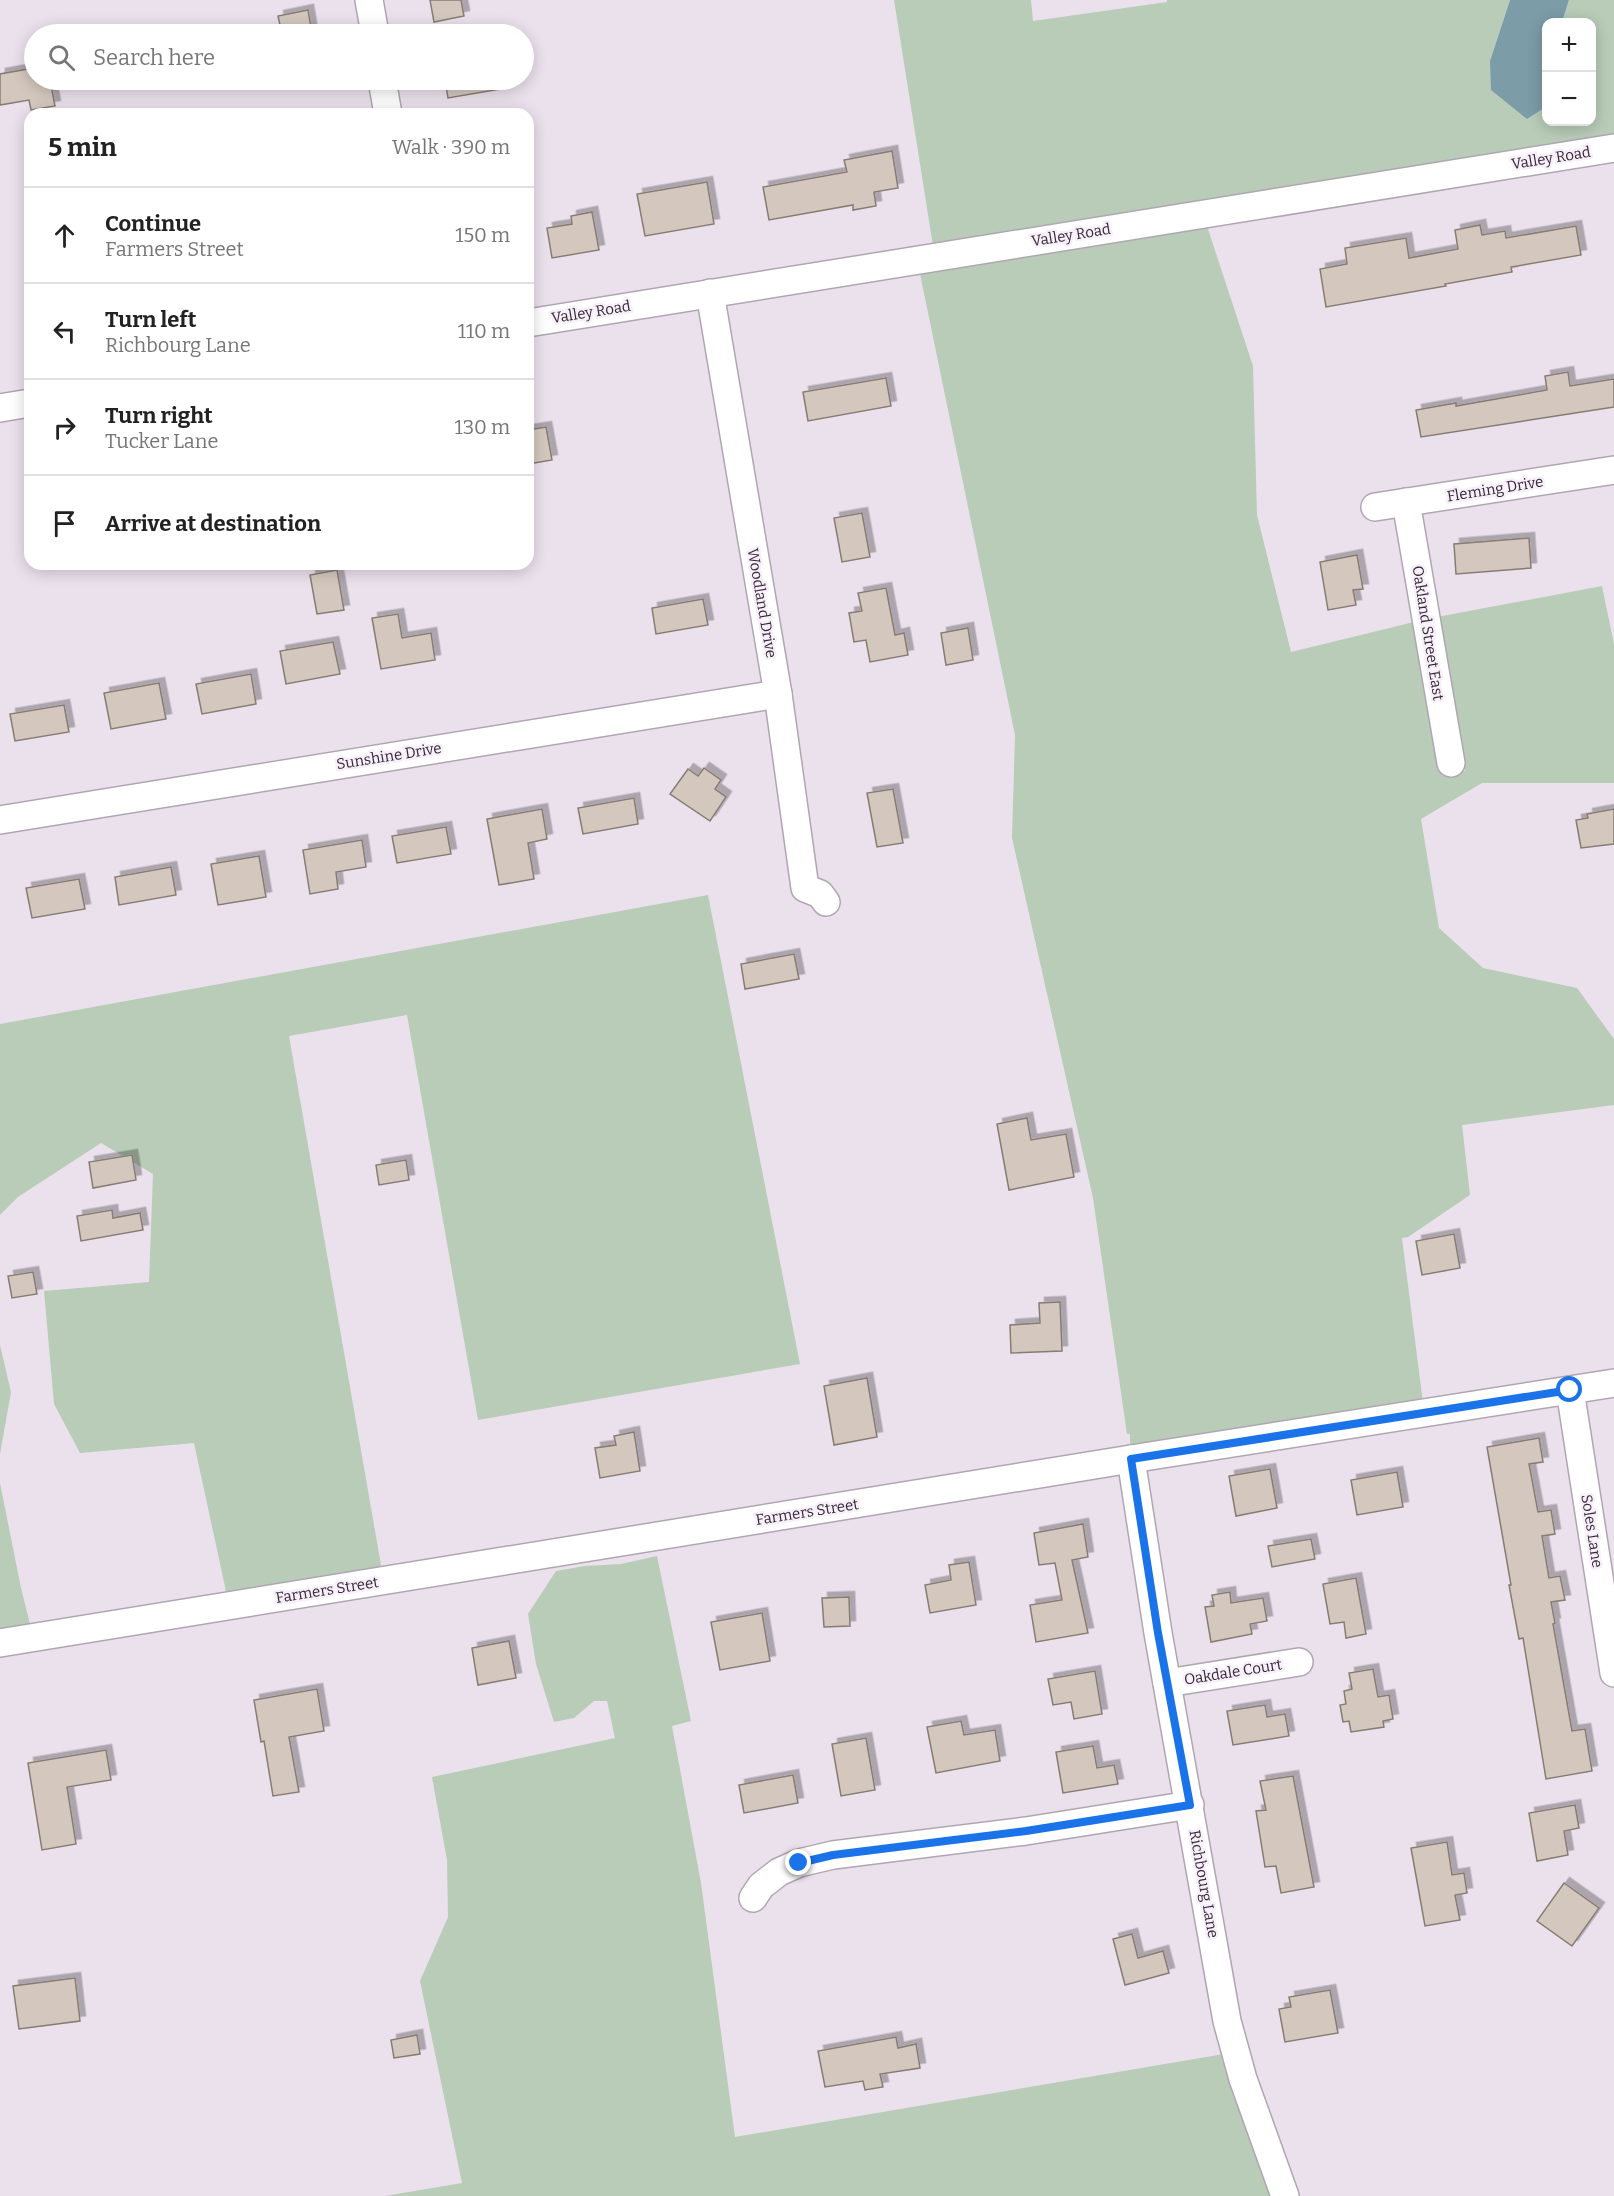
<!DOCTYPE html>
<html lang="en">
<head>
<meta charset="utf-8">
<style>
	:root { --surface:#fff; --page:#f2f2f2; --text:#222; --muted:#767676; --line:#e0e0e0 }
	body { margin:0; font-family:Bitter,serif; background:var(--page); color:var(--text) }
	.controls { position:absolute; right:18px; top:18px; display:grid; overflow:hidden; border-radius:12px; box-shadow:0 3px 15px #0003 }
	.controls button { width:54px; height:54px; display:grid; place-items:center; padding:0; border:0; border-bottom:2px solid var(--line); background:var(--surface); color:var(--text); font:30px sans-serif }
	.stop { position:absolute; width:18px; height:18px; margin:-14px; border:4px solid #1a73e8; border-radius:50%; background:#fff }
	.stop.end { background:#1a73e8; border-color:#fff; box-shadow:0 2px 6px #0008 }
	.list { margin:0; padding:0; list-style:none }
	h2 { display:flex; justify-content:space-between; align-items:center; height:78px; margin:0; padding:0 24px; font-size:26px }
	h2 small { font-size:20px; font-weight:400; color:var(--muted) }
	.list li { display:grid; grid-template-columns:39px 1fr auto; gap:18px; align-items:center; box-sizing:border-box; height:96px; padding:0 24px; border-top:2px solid var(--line) }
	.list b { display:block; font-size:22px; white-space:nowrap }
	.list p { margin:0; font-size:20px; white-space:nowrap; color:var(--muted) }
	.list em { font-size:20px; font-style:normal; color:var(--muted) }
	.icon { flex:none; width:33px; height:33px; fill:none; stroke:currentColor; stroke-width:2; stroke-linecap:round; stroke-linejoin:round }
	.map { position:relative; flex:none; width:1614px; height:2196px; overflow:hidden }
	.search { position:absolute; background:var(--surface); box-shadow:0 3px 15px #0003; left:24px; top:24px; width:510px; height:66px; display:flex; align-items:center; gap:15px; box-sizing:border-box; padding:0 21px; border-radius:33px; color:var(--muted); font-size:22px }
	.panel { position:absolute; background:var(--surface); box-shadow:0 3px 15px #0003; left:24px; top:108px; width:510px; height:462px; border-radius:18px }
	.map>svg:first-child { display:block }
	.green { fill:#b8ccb8 }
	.water { fill:#7c9ca8 }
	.building { fill:#d4c8be; stroke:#877c73; stroke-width:1.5; filter:url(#shadow) }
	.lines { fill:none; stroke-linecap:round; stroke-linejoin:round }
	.minor-casing { stroke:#b0a6b2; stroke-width:30 }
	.minor { stroke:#fff; stroke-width:27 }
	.route { stroke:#1a73e8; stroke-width:8 }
	.labels { text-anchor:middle; stroke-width:5; stroke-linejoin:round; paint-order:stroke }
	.street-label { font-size:15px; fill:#302c31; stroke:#f9eefb }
</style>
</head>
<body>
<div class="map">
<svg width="1614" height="2196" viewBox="0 0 1614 2196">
	<defs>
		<filter id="shadow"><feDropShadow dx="5.5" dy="-5.5" stdDeviation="0" flood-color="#0004"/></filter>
	</defs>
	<rect width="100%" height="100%" fill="#ebe1ed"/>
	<g class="green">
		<path d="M894,0H1031L1033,21L1167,2V0H1510L1490,61L1527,119L1546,107V122H1592V22H1562L1569,0H1614V138L933,246Z"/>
		<path d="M1206,223L1253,366L1257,515L1291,652L1414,622L1442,776L1465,771L1437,617L1602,586L1614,644V783H1482L1421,819L1439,928L1483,968L1577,988L1614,1039V1105L1462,1125L1470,1195L1408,1237L1402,1238L1423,1403L1130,1449V1434H1127L1093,1198L1012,838L1015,735L919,269Z"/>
		<path d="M708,895L800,1364L478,1420L407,1015L289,1036L382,1571L227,1596L194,1443L80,1453L54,1404L44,1291L149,1282L153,1174L101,1143L18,1197L0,1215V1024Z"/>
		<path d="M0,1345L11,1392L0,1454Z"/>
		<path d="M0,1483L21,1588L31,1628L0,1633Z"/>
		<path d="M657,1556L691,1721L672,1726L701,1883L735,2137L1224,2054L1273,2196H385L462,2183L420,1981L448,1917L447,1860L432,1777L615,1738L607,1701H594L574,1718L554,1722L536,1664L528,1614L556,1571L585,1566L621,1564Z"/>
	</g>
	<path class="water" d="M1510,0H1569L1562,22H1546V107L1527,119L1491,90L1490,61Z"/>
	<g class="building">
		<path d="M430,0H461L464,16L434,22Z"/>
		<path d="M308,10L312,34H282L278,16Z"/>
		<path d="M34,68V80H50L55,106L31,110L29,100L0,105V74Z"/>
		<path d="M445,80H506L507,88L448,98Z"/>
		<path d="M892,151L898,188L874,192L876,206L853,210V205L769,220L763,187L847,172L844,160Z"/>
		<path d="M707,182L714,224L645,236L637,194Z"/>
		<path d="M592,212L599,250L552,258L547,228L572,224L571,216Z"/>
		<path d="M1480,225L1482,235L1505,231L1506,238L1576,226L1581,255L1511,267L1512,272L1445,284L1446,286L1326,307L1320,269L1347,264L1345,248L1406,238L1409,258L1458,249L1455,230Z"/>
		<path d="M1568,372L1570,386L1614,379V407L1421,437L1416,410L1456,403V406L1547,390L1545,376Z"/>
		<path d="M886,378L891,406L808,421L803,392Z"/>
		<path d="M546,427L552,460L528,464V430Z"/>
		<path d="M862,513L870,557L842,562L834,518Z"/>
		<path d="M1529,538L1531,568L1456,574L1454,544Z"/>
		<path d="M1357,555L1363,589L1353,590L1356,605L1328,610L1320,562Z"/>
		<path d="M337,570L344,610L317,614L310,575Z"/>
		<path d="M886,588L895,635L904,633L908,655L870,662L866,640L854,642L849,613L862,611L858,593Z"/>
		<path d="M703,599L708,625L656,634L652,608Z"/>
		<path d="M398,614L402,638L431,633L435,660L381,669L372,618Z"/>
		<path d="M968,628L973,660L946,665L941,633Z"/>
		<path d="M333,642L340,674L286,684L280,651Z"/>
		<path d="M251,674L256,704L202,714L196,684Z"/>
		<path d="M159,683L166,719L111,729L104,693Z"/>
		<path d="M64,705L69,732L15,741L10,714Z"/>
		<path d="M704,768L721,780L715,789L726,797L710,821L670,794L688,769L698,776Z"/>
		<path d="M893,789L903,843L877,847L867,793Z"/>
		<path d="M634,798L638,824L583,834L578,808Z"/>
		<path d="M542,809L547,839L528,843L534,879L499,885L487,819Z"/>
		<path d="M1614,809V844L1581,848L1576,820L1588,818L1587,814Z"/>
		<path d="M446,827L451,854L397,863L392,836Z"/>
		<path d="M362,840L366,867L336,872L338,889L310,894L303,850Z"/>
		<path d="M259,856L266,897L218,905L211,864Z"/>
		<path d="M171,867L176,895L119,905L115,877Z"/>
		<path d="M79,879L85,909L32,918L26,888Z"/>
		<path d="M794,954L799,979L745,989L741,964Z"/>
		<path d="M1027,1118L1031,1140L1066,1134L1074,1177L1009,1190L997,1124Z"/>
		<path d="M132,1155L136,1180L93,1188L89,1162Z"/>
		<path d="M406,1160L409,1180L379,1185L376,1165Z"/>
		<path d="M112,1210L113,1218L140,1213L143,1230L81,1241L77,1216Z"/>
		<path d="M1454,1234L1460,1268L1422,1275L1416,1241Z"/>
		<path d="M33,1272L37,1294L12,1298L8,1276Z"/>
		<path d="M1060,1302L1062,1351L1011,1353L1010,1325L1040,1323L1039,1303Z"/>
		<path d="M867,1378L877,1437L834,1445L824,1386Z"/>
		<path d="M634,1432L640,1471L600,1478L595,1448L616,1445L614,1436Z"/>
		<path d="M1539,1438L1543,1462L1529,1464L1538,1512L1551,1510L1555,1534L1542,1536L1549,1578L1560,1576L1565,1600L1551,1602L1555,1623L1553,1624L1572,1731L1585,1729L1592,1771L1546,1779L1523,1638L1519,1639L1509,1585H1511L1487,1447Z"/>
		<path d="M1270,1469L1277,1508L1236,1516L1229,1476Z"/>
		<path d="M1397,1472L1403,1507L1357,1515L1351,1480Z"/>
		<path d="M1083,1524L1088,1557L1072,1560L1088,1633L1036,1642L1030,1605L1062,1600L1055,1563L1039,1565L1034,1533Z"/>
		<path d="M1311,1539L1315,1559L1272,1567L1268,1546Z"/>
		<path d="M969,1562L976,1605L930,1613L925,1585L951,1580L949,1565Z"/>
		<path d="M1356,1578L1366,1634L1346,1638L1344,1622L1330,1624L1323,1584Z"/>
		<path d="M1230,1592L1231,1603L1263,1598L1267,1621L1250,1624L1252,1634L1211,1642L1205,1607L1214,1606L1212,1595Z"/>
		<path d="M849,1597L850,1626L824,1627L822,1598Z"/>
		<path d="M762,1613L770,1661L720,1670L711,1622Z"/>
		<path d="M509,1641L516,1678L478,1685L472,1648Z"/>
		<path d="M1373,1669L1378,1697L1389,1695L1393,1719L1383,1721L1384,1727L1351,1732L1349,1721L1343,1722L1340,1705L1346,1704L1344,1691L1352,1689L1349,1673Z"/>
		<path d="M1095,1671L1102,1714L1074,1719L1071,1702L1053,1705L1048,1679Z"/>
		<path d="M317,1689L324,1731L289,1737L299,1792L273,1796L264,1741L261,1742L254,1700Z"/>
		<path d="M1265,1705L1267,1717L1285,1714L1289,1736L1233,1745L1227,1711Z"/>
		<path d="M961,1721L964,1735L995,1730L1000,1761L936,1773L927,1727Z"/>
		<path d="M866,1738L875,1790L841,1796L832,1744Z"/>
		<path d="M1093,1746L1097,1768L1114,1765L1118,1784L1063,1793L1056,1752Z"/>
		<path d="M106,1750L111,1780L67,1787L76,1844L42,1850L28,1763Z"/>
		<path d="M793,1775L798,1803L744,1813L739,1785Z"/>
		<path d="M1293,1776L1314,1887L1281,1893L1276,1866L1265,1867L1256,1811L1266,1810L1260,1781Z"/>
		<path d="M1575,1805L1579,1828L1564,1831L1568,1855L1537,1861L1529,1813Z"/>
		<path d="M1447,1842L1452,1875L1464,1873L1467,1893L1455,1895L1460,1920L1425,1926L1411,1848Z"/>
		<path d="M1564,1883L1599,1908L1572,1946L1537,1921Z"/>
		<path d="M1132,1934L1138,1958L1163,1951L1169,1973L1125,1985L1113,1939Z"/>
		<path d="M75,1978L80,2021L19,2029L13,1986Z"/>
		<path d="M1330,1990L1338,2033L1285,2042L1279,2009L1291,2007L1289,1997Z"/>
		<path d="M417,2035L420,2054L394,2058L391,2040Z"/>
		<path d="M896,2037L898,2048L916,2044L920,2068L880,2074L883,2087L865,2090L863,2081L825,2087L818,2051Z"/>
	</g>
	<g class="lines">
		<g class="minor-casing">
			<g id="minor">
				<path d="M369,0L375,34"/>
				<path d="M382,80L388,114"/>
				<path d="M710,293L778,694L805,888L820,894L826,902"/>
				<path d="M528,323L1614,148"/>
				<path d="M0,408L30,403"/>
				<path d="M1406,502L1451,763"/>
				<path d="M1375,507L1614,470"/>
				<path d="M0,820L778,694"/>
				<path d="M1570,1390L1614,1673"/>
				<path d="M1131,1459L1158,1633L1227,2021L1243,2079L1285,2196"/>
				<path d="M0,1643L1131,1459L1614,1383"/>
				<path d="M1167,1683L1299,1662"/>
				<path d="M753,1898L761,1886L779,1872L799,1863L833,1855L1026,1831L1190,1805"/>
			</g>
		</g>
		<use href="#minor" class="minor"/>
	</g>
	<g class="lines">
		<path class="route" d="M799,1863L833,1855L1026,1831L1190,1805L1158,1633L1131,1459L1570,1390"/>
	</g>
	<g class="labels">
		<g class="street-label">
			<text transform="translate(1551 158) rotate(-9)" y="5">Valley Road</text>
			<text transform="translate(1071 235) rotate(-9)" y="5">Valley Road</text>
			<text transform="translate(591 312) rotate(-9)" y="5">Valley Road</text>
			<text transform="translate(1495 489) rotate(-9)" y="5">Fleming Drive</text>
			<text transform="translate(762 603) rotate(80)" y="5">Woodland Drive</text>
			<text transform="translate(1428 633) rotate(81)" y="5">Oakland Street East</text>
			<text transform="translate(389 756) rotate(-9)" y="5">Sunshine Drive</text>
			<text transform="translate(807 1512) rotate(-9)" y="5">Farmers Street</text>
			<text transform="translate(1592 1531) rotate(81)" y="5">Soles Lane</text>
			<text transform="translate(327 1590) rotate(-9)" y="5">Farmers Street</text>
			<text transform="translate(1233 1672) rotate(-9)" y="5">Oakdale Court</text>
			<text transform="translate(1204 1884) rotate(80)" y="5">Richbourg Lane</text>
		</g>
	</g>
</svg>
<div class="controls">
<button>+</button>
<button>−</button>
</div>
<div class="stop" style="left:1570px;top:1390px"></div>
<div class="stop end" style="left:799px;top:1863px"></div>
<div class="search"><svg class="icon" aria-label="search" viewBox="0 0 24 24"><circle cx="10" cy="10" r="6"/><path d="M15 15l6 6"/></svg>Search here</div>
<section class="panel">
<h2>5 min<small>Walk · 390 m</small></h2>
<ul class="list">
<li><svg class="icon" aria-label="ahead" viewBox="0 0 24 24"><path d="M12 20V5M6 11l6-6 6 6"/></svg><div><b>Continue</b><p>Farmers Street</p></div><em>150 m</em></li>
<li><svg class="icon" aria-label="left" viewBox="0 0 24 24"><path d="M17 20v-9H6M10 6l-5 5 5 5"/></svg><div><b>Turn left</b><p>Richbourg Lane</p></div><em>110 m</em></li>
<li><svg class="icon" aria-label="right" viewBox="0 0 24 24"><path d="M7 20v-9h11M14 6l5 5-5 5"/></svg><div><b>Turn right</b><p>Tucker Lane</p></div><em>130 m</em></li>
<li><svg class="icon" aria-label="arrive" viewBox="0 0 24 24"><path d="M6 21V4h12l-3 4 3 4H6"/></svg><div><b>Arrive at destination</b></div></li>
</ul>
</section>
</div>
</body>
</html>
